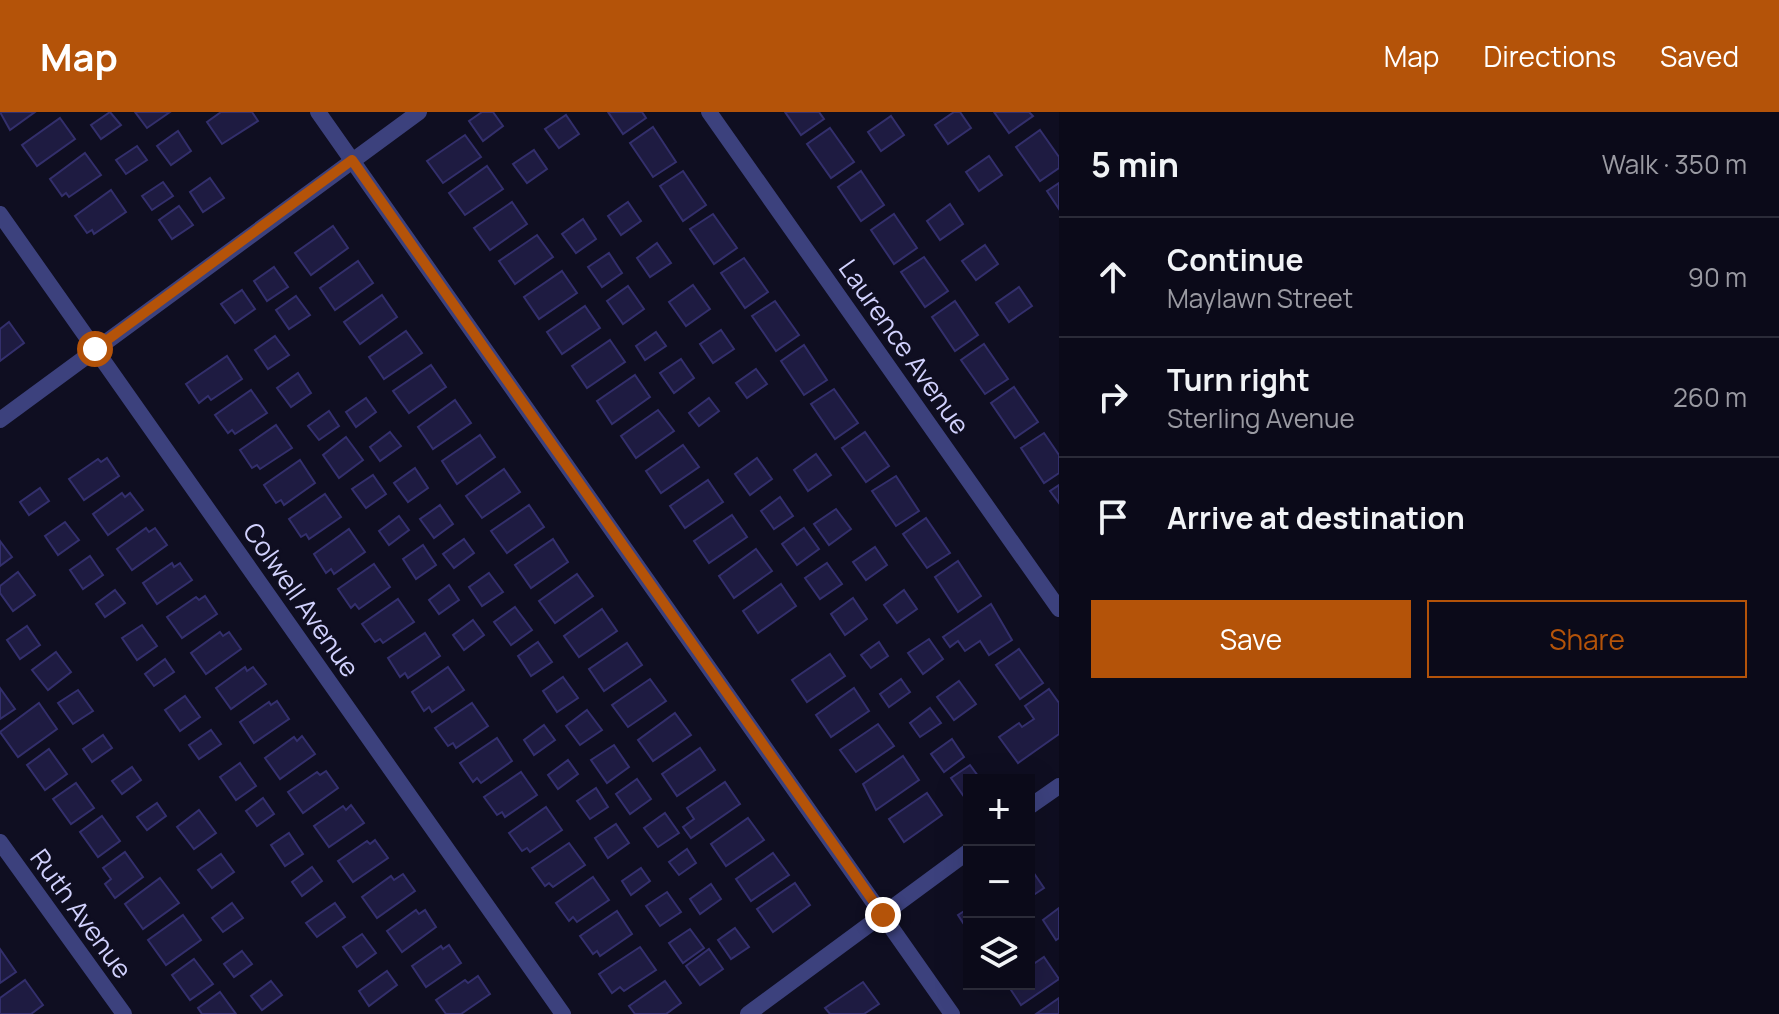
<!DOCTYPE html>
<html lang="en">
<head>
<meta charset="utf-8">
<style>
	:root { --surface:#0b0a19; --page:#191826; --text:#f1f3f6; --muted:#9a9aa2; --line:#2b2b38; --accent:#b45309 }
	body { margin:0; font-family:Manrope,sans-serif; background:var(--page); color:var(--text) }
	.controls { position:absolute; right:24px; bottom:24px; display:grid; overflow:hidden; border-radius:0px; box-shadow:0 8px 32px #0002 }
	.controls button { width:72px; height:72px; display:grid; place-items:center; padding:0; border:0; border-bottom:2px solid var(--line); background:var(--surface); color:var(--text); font:40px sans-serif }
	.stop { position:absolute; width:24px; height:24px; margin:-18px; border:6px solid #b45309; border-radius:50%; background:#fff }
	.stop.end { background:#b45309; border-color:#fff; box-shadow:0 2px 8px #0008 }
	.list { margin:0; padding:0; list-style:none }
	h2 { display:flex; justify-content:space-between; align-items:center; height:104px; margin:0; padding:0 32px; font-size:34px }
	h2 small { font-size:26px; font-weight:400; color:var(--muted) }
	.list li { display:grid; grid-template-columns:52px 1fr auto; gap:24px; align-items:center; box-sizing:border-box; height:120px; padding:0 32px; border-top:2px solid var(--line) }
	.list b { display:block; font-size:30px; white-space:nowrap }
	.list p { margin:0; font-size:26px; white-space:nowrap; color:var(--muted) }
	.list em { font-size:26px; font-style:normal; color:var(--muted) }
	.actions { display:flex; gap:16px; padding:24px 32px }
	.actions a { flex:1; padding:18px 0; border:2px solid var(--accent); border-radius:0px; text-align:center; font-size:28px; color:var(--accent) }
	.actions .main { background:var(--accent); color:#fff }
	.icon { flex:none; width:44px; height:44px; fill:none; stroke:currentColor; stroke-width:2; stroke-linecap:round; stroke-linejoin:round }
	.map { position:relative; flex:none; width:1059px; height:902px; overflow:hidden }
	header { display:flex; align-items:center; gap:48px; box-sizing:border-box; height:112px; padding:0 40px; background:var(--accent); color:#fff }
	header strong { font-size:38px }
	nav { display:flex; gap:44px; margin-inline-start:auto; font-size:28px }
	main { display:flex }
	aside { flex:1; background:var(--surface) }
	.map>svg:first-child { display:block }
	.building { fill:#1e1b41; stroke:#332f6c; stroke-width:2 }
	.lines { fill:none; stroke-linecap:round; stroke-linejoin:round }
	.street { stroke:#3c417d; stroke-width:16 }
	.route { stroke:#b45309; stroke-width:10 }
	.labels { text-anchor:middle; stroke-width:6; stroke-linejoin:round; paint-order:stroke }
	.street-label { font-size:26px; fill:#d1d1fd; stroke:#0f0e21 }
</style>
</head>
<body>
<header>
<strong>Map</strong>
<nav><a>Map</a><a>Directions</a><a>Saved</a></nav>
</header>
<main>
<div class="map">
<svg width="1059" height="902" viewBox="0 0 1059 902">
	<rect width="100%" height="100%" fill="#0f0e21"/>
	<g class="building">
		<path d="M0,0H35L10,18Z"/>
		<path d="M110,0L121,13L101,27L91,13Z"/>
		<path d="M135,0H170L147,16Z"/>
		<path d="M221,0H252L258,9L222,32L207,10Z"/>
		<path d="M482,0H493L503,14L483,29L469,9Z"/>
		<path d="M608,0H642L646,6L623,22Z"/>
		<path d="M785,0H819L824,7L801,23Z"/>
		<path d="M954,0H960L971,16L948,32L935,13Z"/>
		<path d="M994,0H1029L1033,4L1009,21Z"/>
		<path d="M566,3L579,22L559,36L545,17Z"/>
		<path d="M891,4L904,23L881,39L868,20Z"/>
		<path d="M60,6L75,27L37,54L22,33Z"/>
		<path d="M653,15L676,50L653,65L630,31Z"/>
		<path d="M830,16L854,50L831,66L807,32Z"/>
		<path d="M1040,18L1059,45V56L1040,69L1016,35Z"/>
		<path d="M178,19L191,39L171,53L157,34Z"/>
		<path d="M465,23L481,45L443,71L427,49Z"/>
		<path d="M137,34L147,48L126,62L116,48Z"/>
		<path d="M534,38L547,57L527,71L513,52Z"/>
		<path d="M85,41L101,63L69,85L66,81L62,84L50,67Z"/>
		<path d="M989,44L1002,63L979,79L966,60Z"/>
		<path d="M487,54L503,77L465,103L449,81Z"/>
		<path d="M683,59L706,93L683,109L660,74Z"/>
		<path d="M861,59L884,93L861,109L838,75Z"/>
		<path d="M210,66L224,86L203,100L190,80Z"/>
		<path d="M163,70L173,84L152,98L142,84Z"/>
		<path d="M1059,71V97L1047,79Z"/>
		<path d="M111,78L126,100L94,122L92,118L87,121L75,104Z"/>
		<path d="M512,90L527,112L490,138L474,116Z"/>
		<path d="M628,90L641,109L621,123L608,104Z"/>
		<path d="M950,92L963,112L940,128L927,109Z"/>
		<path d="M179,94L193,113L172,127L159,108Z"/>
		<path d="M713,102L737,136L714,152L690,117Z"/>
		<path d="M894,102L917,136L894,152L871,118Z"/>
		<path d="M583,107L596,127L576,141L562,122Z"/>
		<path d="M333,114L348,136L311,163L295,141Z"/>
		<path d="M537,123L553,145L515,172L499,149Z"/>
		<path d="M657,131L671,151L650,165L637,146Z"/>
		<path d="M985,133L998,152L976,168L962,149Z"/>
		<path d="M609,141L622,161L602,175L588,155Z"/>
		<path d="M924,145L948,179L925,195L901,160Z"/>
		<path d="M744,146L768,180L745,196L721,161Z"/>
		<path d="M358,149L373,171L335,198L320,176Z"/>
		<path d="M274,155L288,175L267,189L254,169Z"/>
		<path d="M562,159L577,181L539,207L524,185Z"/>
		<path d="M693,173L710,197L686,214L669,190Z"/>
		<path d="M628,174L644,197L623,212L607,189Z"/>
		<path d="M1019,175L1032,194L1009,210L996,191Z"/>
		<path d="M242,178L255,197L235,211L221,192Z"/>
		<path d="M382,183L397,205L360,232L344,210Z"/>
		<path d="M296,184L310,203L289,217L276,198Z"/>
		<path d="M775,189L799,223L776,239L752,204Z"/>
		<path d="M955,189L978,223L955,239L932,205Z"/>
		<path d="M585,194L600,216L562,242L547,220Z"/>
		<path d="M9,210L24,231L0,249V217Z"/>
		<path d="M721,218L734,237L713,251L700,232Z"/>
		<path d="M406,219L422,241L384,267L369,245Z"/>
		<path d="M656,220L666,234L645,248L636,234Z"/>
		<path d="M275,224L289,243L268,257L255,238Z"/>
		<path d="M610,228L625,250L587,276L572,254Z"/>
		<path d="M984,232L1008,267L985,282L961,248Z"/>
		<path d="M804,233L827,268L804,283L781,249Z"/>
		<path d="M227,244L242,267L211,288L208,284L199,291L186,272Z"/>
		<path d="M681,247L694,266L674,281L660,261Z"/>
		<path d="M431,253L446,275L409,301L393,279Z"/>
		<path d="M756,257L767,272L747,286L736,271Z"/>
		<path d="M298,261L311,281L291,295L277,276Z"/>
		<path d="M635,263L650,285L612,312L597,289Z"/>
		<path d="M1014,275L1038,310L1015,326L991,291Z"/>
		<path d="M834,277L858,311L835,327L811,292Z"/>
		<path d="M251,278L267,301L235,322L232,318L228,321L215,303Z"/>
		<path d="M366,286L376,300L356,315L346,300Z"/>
		<path d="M709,286L719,299L699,314L689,301Z"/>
		<path d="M455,288L471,311L433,337L418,315Z"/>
		<path d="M658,298L674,319L636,346L621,324Z"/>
		<path d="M329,299L339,314L319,328L308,314Z"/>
		<path d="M276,313L292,336L260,357L257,353L252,356L240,338Z"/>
		<path d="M390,320L401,334L380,349L370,335Z"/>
		<path d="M865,320L889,354L866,370L842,336Z"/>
		<path d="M1044,321L1059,343V361L1044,371L1021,336Z"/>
		<path d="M480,323L495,345L457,372L442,349Z"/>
		<path d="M346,325L363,348L339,366L323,343Z"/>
		<path d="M683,333L699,355L661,381L646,359Z"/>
		<path d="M816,342L831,363L808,379L794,358Z"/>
		<path d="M107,346L119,364L84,388L69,367L98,347L101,350Z"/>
		<path d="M757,346L772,367L750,383L735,362Z"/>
		<path d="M300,348L315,371L284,393L281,388L276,391L264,373Z"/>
		<path d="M415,356L428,376L408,390L394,371Z"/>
		<path d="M504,357L520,380L482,406L466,384Z"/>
		<path d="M373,363L386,382L366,396L352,377Z"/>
		<path d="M896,364L919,399L896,414L872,379Z"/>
		<path d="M708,368L723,390L685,416L670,394Z"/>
		<path d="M1059,373V391L1050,379Z"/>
		<path d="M40,376L49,389L29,403L20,390Z"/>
		<path d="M122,381L125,385L130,381L143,398L108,423L93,402Z"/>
		<path d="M325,382L341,405L309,427L306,422L301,425L289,407Z"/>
		<path d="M780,385L793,404L774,417L761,399Z"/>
		<path d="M440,393L453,412L434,426L420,407Z"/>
		<path d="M529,393L544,415L507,441L491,419Z"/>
		<path d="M836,397L851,417L829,433L814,412Z"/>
		<path d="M732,403L747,425L709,451L694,429Z"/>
		<path d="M399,404L409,418L389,433L379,419Z"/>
		<path d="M926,406L950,441L927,456L903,422Z"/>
		<path d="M65,410L79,428L58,443L45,424Z"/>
		<path d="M146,416L149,420L155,416L167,433L132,458L117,437Z"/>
		<path d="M804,416L819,437L797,453L782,432Z"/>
		<path d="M349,417L365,440L334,462L331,457L326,461L314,442Z"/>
		<path d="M464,427L474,441L454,456L443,442Z"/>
		<path d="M553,427L568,450L531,476L515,453Z"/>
		<path d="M0,429L12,445L0,454Z"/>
		<path d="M423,433L436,453L416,467L403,447Z"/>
		<path d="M875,435L887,453L866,468L853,450Z"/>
		<path d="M756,437L772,459L734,486L719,464Z"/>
		<path d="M90,444L103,463L83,477L70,458Z"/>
		<path d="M958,449L981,484L958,500L935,465Z"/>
		<path d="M172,451L174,455L180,451L192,468L157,492L143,471Z"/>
		<path d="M827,451L842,472L820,487L805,466Z"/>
		<path d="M374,452L390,475L359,497L355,492L351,496L338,477Z"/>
		<path d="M18,460L35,483L13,499L0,481V474Z"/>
		<path d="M489,461L503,480L482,494L469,475Z"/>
		<path d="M577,462L593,484L555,511L539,489Z"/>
		<path d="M781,472L796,494L758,521L743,499Z"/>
		<path d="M449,473L459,488L439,502L429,488Z"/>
		<path d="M115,478L125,491L105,505L96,492Z"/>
		<path d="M904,478L917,497L897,511L884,493Z"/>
		<path d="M205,484L217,502L182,526L167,505L196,485L199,488Z"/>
		<path d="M853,486L867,507L845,523L831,502Z"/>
		<path d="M398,487L414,510L383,531L380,527L375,530L362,512Z"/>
		<path d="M991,492L1012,528L989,543L980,529L965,539L958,529L950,535L943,525Z"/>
		<path d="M515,495L532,518L511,533L494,510Z"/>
		<path d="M602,497L617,519L579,545L564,524Z"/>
		<path d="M473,508L484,523L464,538L453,523Z"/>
		<path d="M142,513L157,534L137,548L122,526Z"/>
		<path d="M27,514L40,533L20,547L7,528Z"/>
		<path d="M220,520L223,524L229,520L241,537L206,562L191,541Z"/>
		<path d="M425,521L440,544L408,566L405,561L400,565L388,546Z"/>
		<path d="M929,527L943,547L923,562L908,541Z"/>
		<path d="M538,530L552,550L531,564L518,544Z"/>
		<path d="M879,530L888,544L871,556L861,543Z"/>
		<path d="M627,531L642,553L604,579L589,557Z"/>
		<path d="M1019,537L1043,571L1020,587L996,553Z"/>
		<path d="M56,540L71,560L48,578L32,558Z"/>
		<path d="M830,542L845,564L807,590L792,568Z"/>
		<path d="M165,547L174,560L154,574L145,562Z"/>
		<path d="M245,555L247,559L253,555L266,572L231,597L216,576Z"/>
		<path d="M448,555L464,578L432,600L429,595L424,599L412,580Z"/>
		<path d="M563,565L578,586L557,600L543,579Z"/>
		<path d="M650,567L666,589L628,615L612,593Z"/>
		<path d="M901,567L910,580L889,595L880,582Z"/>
		<path d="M959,569L976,592L954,608L937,585Z"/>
		<path d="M0,576L15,597L0,607Z"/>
		<path d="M854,576L869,599L831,625L816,603Z"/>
		<path d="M1049,577L1059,591V622L1018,651L999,625L1019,611L1022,615L1034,607L1025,594Z"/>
		<path d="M78,578L93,599L73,612L58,591Z"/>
		<path d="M185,584L200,605L180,619L165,598Z"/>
		<path d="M277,589L289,607L254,631L240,610L269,590L271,593Z"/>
		<path d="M39,591L57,617L18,645L0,620Z"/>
		<path d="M472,591L488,614L456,636L453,631L448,634L435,616Z"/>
		<path d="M930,596L941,611L920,625L910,611Z"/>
		<path d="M587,598L602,618L580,633L566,614Z"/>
		<path d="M675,601L691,623L653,649L638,628Z"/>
		<path d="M878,612L894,634L856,660L840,638Z"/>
		<path d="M544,613L555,628L534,643L524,628Z"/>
		<path d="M211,618L221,632L199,647L189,633Z"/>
		<path d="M103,623L112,636L92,650L83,637Z"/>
		<path d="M302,624L315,642L280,667L265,646L294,625L297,629Z"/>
		<path d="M497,626L512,649L481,671L477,666L473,670L460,651Z"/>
		<path d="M952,627L964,645L944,660L931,642Z"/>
		<path d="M614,633L629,655L607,671L591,648Z"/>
		<path d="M700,636L715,658L677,684L662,662Z"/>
		<path d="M49,637L67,662L45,678L27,653Z"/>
		<path d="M903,644L919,668L876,698L863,672Z"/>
		<path d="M568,648L578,662L558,677L548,663Z"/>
		<path d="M240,651L256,674L236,688L220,665Z"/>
		<path d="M970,653L981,668H969L967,689L951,666Z"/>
		<path d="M132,655L141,668L122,682L112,669Z"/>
		<path d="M326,659L338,676L303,701L288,680L317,660L320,663Z"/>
		<path d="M521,660L537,683L505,705L502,700L497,703L484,685Z"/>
		<path d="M637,667L651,687L630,702L616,682Z"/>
		<path d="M725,670L740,692L691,726L683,715L694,707L687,696Z"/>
		<path d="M76,671L94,696L71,712L53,687Z"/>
		<path d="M596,676L608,695L590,707L577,689Z"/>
		<path d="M927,681L942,703L904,730L889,707Z"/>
		<path d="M263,686L274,702L257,714L246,699Z"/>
		<path d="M157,691L166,704L147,718L137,705Z"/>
		<path d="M351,693L364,711L329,735L314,714L343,694L346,698Z"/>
		<path d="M546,695L562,718L530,740L527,736L522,739L509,721Z"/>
		<path d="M199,698L216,721L194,737L177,715Z"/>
		<path d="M665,701L679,721L658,735L644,716Z"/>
		<path d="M102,704L120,729L98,745L80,720Z"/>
		<path d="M748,706L764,728L726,754L711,732Z"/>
		<path d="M616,712L629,731L608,746L595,726Z"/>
		<path d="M289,721L303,742L285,754L271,733Z"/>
		<path d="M375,728L388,746L353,770L338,749L367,729L370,732Z"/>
		<path d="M569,731L585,753L553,775L549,771L545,774L532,756Z"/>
		<path d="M687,737L696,751L679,763L669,750Z"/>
		<path d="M125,740L143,765L115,786L105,772L111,767L103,756Z"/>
		<path d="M773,741L789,763L751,789L736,767Z"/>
		<path d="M221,742L234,760L212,776L198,758Z"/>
		<path d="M1029,754L1044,776L1029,786Z"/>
		<path d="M312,755L322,769L302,784L292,770Z"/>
		<path d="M641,756L650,769L631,783L622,769Z"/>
		<path d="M403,762L415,779L377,806L362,785L391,764L394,768Z"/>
		<path d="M593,765L609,788L577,810L573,805L569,809L556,791Z"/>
		<path d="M160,766L179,791L143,817L125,792Z"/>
		<path d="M795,771L810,793L773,820L757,797Z"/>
		<path d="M711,772L721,787L700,802L690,787Z"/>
		<path d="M667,780L681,800L660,814L646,794Z"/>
		<path d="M232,791L243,806L223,820L212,806Z"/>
		<path d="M335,791L345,805L317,825L306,811Z"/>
		<path d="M969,796V820L958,803Z"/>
		<path d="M1059,796V826L1056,828L1043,808Z"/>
		<path d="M416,798L419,802L425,798L436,815L402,840L387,819Z"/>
		<path d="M617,799L632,822L600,844L597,839L593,842L580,824Z"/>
		<path d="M183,803L201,828L166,853L148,828Z"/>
		<path d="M735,816L749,835L731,847L718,828Z"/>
		<path d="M690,817L704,836L683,851L669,831Z"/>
		<path d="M362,822L376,841L357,855L343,835Z"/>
		<path d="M449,833L461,851L426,875L412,854L441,834L443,837Z"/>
		<path d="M640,835L656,858L624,879L620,875L612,881L599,862Z"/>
		<path d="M0,837L16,860L0,871Z"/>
		<path d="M709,837L723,857L700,873L686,854Z"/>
		<path d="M242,839L252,852L234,865L224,852Z"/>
		<path d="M1044,845L1059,867L1021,893L1007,872H1029V855Z"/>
		<path d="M194,847L213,872L190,888L172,863Z"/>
		<path d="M387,859L397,873L369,894L359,879Z"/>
		<path d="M478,864L490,882L461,902H446L436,888L465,868L468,871Z"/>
		<path d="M25,868L43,893L31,902H0V886Z"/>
		<path d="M271,869L282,883L262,898L251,884Z"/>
		<path d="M665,869L681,891L666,902H635L629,894Z"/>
		<path d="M863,870L879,892L864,902H830L825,896Z"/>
		<path d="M220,880L236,902H202L198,896Z"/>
		<path d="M1059,886V902H1036Z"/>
	</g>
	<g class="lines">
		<g class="street">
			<path d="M318,0L952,902"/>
			<path d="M709,0L1059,497"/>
			<path d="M0,102L563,902"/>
			<path d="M0,308L419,0"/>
			<path d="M1029,695L1059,674"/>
			<path d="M0,730L124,902"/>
			<path d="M748,902L969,739"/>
		</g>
	</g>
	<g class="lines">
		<path class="route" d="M95,237L352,48L883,803"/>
	</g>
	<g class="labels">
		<g class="street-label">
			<text transform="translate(904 235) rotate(55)" y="9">Laurence Avenue</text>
			<text transform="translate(301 488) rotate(55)" y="9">Colwell Avenue</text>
			<text transform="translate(81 802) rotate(54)" y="9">Ruth Avenue</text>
		</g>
	</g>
</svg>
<div class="controls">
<button>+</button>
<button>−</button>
<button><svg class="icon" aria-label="layers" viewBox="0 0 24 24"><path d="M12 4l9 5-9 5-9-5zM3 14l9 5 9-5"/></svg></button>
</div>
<div class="stop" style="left:95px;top:237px"></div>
<div class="stop end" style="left:883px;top:803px"></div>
</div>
<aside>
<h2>5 min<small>Walk · 350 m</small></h2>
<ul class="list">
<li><svg class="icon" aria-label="ahead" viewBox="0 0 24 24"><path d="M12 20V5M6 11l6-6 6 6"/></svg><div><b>Continue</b><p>Maylawn Street</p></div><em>90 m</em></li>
<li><svg class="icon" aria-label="right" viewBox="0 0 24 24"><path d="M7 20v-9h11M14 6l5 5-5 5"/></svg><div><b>Turn right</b><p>Sterling Avenue</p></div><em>260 m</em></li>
<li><svg class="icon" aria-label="arrive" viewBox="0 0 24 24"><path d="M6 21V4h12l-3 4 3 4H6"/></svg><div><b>Arrive at destination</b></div></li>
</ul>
<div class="actions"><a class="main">Save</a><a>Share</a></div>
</aside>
</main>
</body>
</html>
